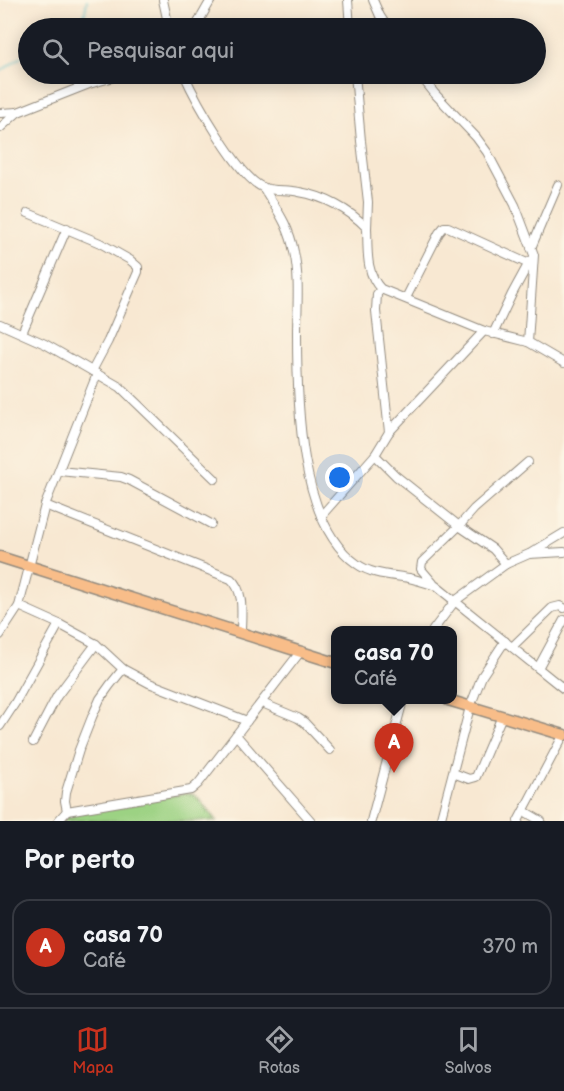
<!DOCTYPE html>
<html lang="pt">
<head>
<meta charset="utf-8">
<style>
	:root { --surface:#171b24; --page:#242831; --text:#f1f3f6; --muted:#9ea1a6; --line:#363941; --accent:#c8321e }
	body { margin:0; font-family:"Balsamiq Sans",sans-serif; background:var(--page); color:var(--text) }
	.you { position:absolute; left:340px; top:478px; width:21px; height:21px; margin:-15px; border:4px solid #fff; border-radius:50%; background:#1a73e8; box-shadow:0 0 0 9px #1a73e833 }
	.badge { display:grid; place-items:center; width:39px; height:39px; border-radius:50%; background:var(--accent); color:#fff; font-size:20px; font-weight:700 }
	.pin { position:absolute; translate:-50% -50px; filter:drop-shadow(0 2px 3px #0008) }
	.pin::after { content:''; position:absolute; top:32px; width:21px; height:18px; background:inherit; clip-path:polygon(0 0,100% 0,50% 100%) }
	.popup { position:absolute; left:331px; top:626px; width:126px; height:78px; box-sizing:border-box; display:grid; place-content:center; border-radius:12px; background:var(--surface); filter:drop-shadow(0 2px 4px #0005); font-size:20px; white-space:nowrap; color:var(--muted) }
	.popup b { font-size:22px; color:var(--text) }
	.popup::after { content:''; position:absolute; left:50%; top:100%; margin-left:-12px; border:12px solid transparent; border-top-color:var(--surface) }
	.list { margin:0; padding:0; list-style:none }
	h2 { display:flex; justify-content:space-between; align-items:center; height:78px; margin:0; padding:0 24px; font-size:26px }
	h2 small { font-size:20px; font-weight:400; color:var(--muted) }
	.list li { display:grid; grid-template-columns:39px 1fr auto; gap:18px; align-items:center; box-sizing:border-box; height:96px; margin:0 12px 12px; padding:0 12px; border:2px solid var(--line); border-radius:18px }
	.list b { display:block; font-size:22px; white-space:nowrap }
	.list p { margin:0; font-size:20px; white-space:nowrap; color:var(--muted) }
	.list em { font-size:20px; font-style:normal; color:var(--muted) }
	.icon { flex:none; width:33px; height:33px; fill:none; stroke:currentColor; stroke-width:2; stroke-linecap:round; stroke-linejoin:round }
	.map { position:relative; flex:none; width:564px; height:821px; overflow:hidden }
	.search { position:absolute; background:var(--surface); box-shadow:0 3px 15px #0003; left:18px; right:18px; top:18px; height:66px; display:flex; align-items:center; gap:15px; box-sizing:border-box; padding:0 21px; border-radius:33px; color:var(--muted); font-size:22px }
	.sheet { height:186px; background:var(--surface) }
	nav { display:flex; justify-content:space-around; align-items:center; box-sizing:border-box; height:84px; border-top:2px solid var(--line); background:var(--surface); font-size:16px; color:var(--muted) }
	nav a { display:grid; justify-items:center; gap:3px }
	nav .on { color:var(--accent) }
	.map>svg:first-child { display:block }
	.green { fill:#9cd283; stroke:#647e57; stroke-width:1.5 }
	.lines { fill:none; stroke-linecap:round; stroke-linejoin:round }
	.stream { stroke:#53c0cd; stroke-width:1.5 }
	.minor-casing { stroke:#928a7e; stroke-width:10 }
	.major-casing { stroke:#928a7e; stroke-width:13 }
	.minor { stroke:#fff; stroke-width:8 }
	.major { stroke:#f8bd89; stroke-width:10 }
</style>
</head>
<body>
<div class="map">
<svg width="564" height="821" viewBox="0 0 564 821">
	<rect width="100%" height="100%" fill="#fcf5e5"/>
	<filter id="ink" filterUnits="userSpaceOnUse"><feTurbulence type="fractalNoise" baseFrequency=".0167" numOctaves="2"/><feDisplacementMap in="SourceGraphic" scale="12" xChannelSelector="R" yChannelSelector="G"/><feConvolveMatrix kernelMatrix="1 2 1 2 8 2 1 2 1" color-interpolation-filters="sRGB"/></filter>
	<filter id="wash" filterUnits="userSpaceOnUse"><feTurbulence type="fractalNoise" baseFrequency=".008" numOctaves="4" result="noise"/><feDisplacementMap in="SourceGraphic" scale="24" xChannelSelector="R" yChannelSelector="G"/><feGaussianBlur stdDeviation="1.35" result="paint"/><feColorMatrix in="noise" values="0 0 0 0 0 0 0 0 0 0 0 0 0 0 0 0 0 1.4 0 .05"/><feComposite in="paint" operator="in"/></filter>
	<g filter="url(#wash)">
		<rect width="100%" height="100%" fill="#f8e8d2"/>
		<path class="green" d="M186,793L195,795L217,821H63L70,813Z"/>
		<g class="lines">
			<g class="stream">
				<path d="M74,28C85,22 85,12 87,0"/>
				<path d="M0,72L28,52"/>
			</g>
		</g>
	</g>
	<g filter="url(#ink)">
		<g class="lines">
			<g class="minor-casing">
				<g id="minor">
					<path d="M163,0L169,28"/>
					<path d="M348,0L350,28"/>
					<path d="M373,0L380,16L388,28"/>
					<path d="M195,28L211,0"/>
					<path d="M184,74C195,99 238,176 262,187C273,192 287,189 299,192C324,196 350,210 367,228C368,249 365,273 381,289L484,331L528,342L564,363"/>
					<path d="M355,74L361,141L368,202L367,228"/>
					<path d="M419,74L435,94L476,137L487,152L515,205L534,255L528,342"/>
					<path d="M0,113L18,112"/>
					<path d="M0,128L18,112L89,84L125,74"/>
					<path d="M263,187C277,210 289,225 294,252C300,278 297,307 297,334C297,399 298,523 357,564C372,575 392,575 409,578C418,580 427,583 436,586L564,689"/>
					<path d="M28,213L100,243L130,260L138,267V272L108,341L92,371"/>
					<path d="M531,248L558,185"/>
					<path d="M381,289L377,294L376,311L389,432L484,331"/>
					<path d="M406,298L439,233L444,227H448L529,264"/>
					<path d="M0,324L45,344L120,387L215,479"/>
					<path d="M22,333L67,228"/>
					<path d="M493,334L512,294L530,261"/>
					<path d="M375,455L396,476L459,526L493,549L506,564"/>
					<path d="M59,471L121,477L129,480L211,524"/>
					<path d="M45,505L231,579C245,592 241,614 241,632"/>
					<path d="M321,516L375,455L389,432"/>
					<path d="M531,553L564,533"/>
					<path d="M433,583L421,569L422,562L459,526L474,509L528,462"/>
					<path d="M19,606L59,624L96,644L123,669L149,683L247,721"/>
					<path d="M433,630L455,601L506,564L529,554L564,552"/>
					<path d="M0,635L19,606L45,505L97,374"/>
					<path d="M512,647L552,608L560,606L564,608"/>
					<path d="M301,651L236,735L311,821"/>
					<path d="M538,668L564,620"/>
					<path d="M262,703L298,718L304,722L330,750"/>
					<path d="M0,726L15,703L59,624"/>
					<path d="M33,742L57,696L96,644"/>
					<path d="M453,773L469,779L476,777L502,716"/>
					<path d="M67,811L65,801L66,792L79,750L92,717L100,699L110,685L123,669"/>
					<path d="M524,811L541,821"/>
					<path d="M58,821L67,811L191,790L198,784L236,735"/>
					<path d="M371,821L403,700"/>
					<path d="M440,821L470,707L482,676L505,641"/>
					<path d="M518,821L564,734"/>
				</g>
			</g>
			<g class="major-casing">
				<g id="major">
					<path d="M0,557L336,663"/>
					<path d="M448,700L564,735"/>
				</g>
			</g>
			<use href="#minor" class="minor"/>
			<use href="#major" class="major"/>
		</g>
	</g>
</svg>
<div class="you"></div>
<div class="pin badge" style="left:394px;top:773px">A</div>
<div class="popup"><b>casa 70</b>Café</div>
<div class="search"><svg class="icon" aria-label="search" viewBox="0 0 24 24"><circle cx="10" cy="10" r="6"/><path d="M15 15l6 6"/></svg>Pesquisar aqui</div>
</div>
<section class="sheet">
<h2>Por perto<small></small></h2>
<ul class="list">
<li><span class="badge">A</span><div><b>casa 70</b><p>Café</p></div><em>370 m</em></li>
</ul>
</section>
<nav>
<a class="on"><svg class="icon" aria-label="map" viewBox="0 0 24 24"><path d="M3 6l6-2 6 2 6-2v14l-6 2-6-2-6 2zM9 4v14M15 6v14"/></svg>Mapa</a>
<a><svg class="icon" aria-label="directions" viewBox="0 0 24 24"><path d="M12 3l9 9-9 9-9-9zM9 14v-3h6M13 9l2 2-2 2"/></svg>Rotas</a>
<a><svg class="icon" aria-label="saved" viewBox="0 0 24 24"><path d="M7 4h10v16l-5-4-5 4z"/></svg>Salvos</a>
</nav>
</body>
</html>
